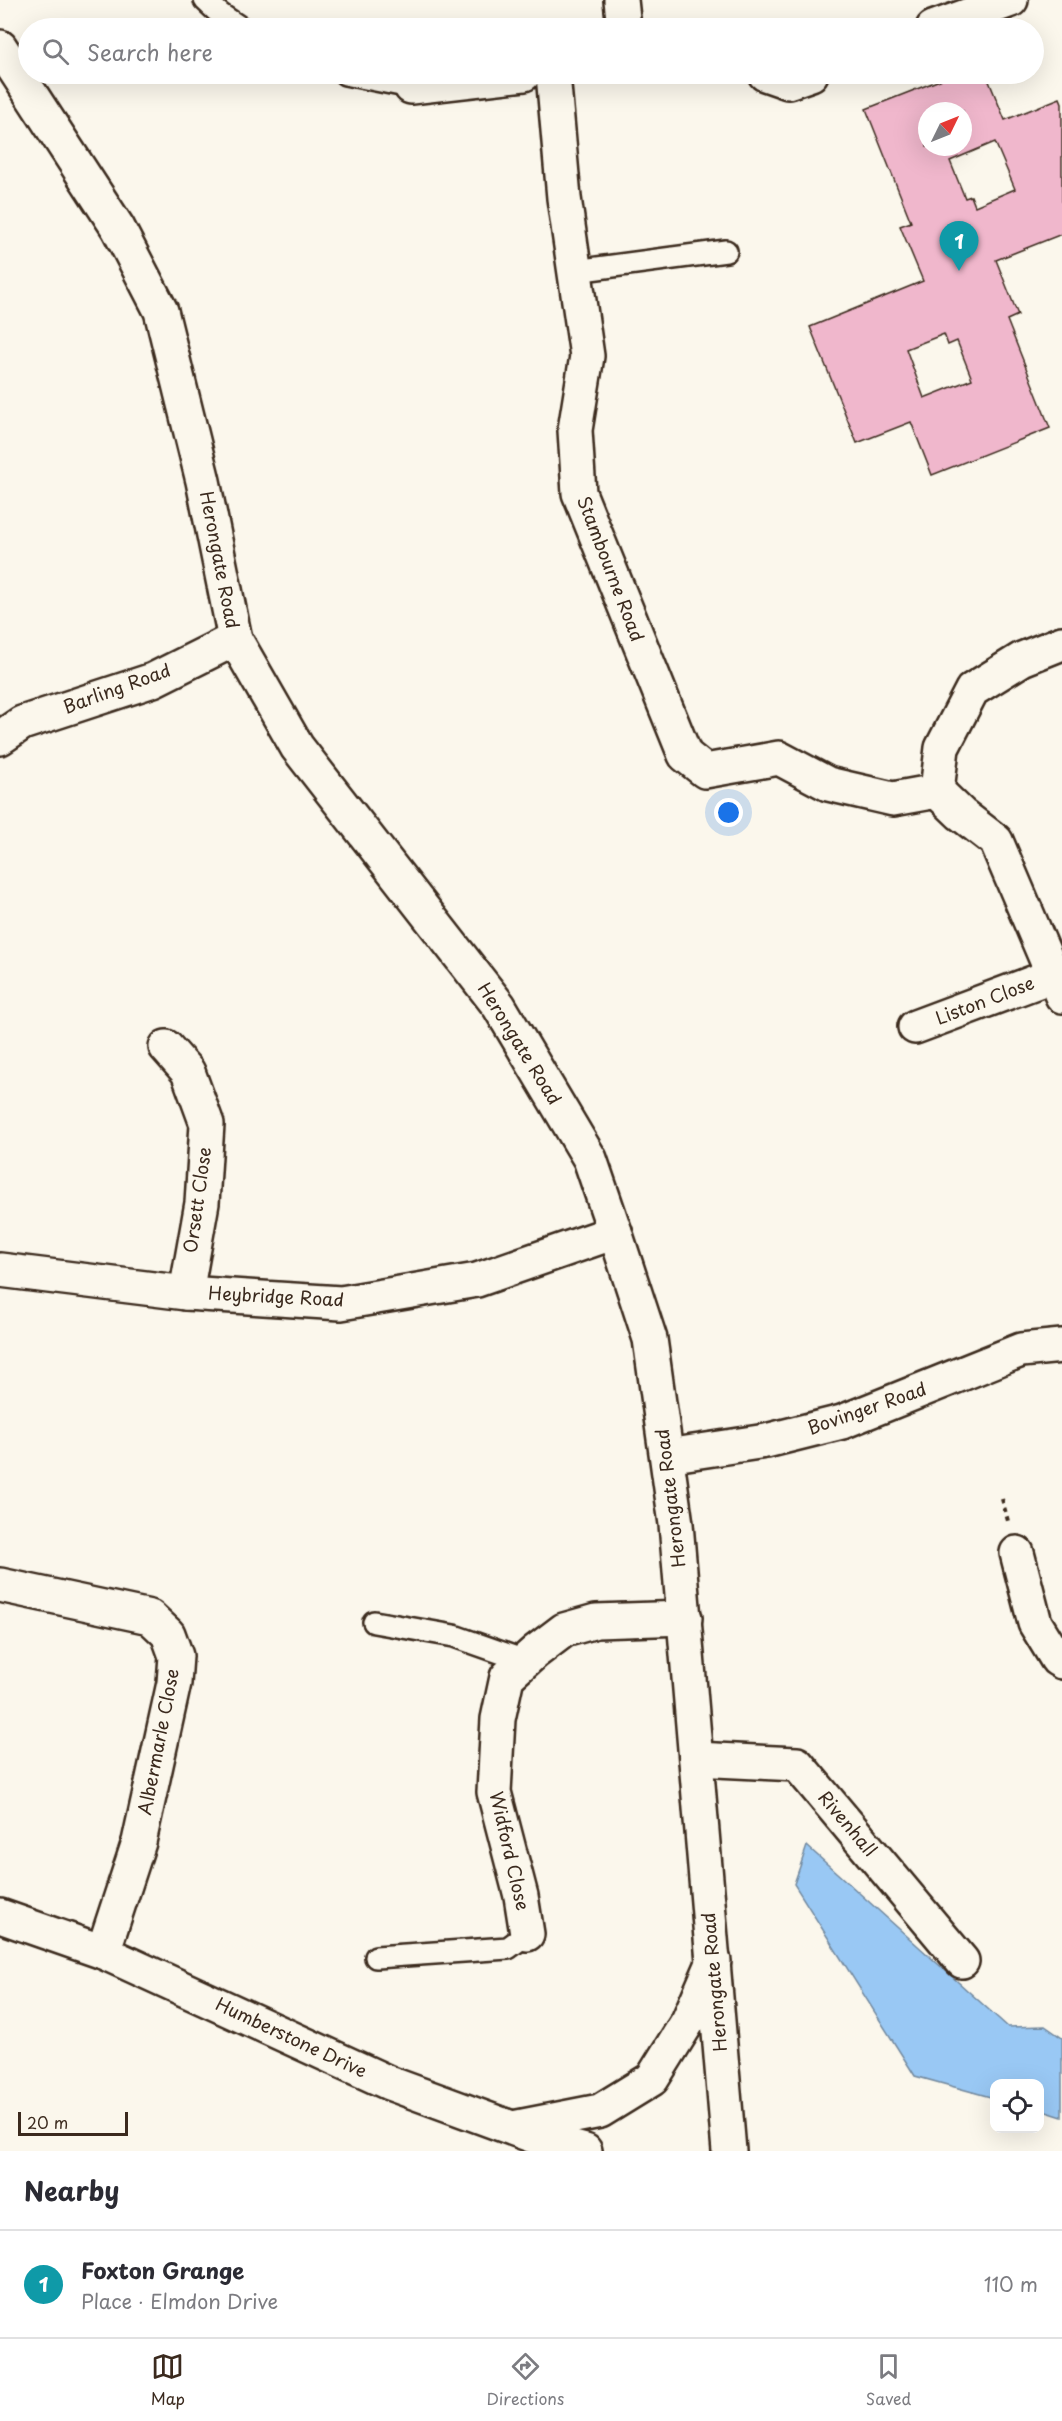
<!DOCTYPE html>
<html lang="en">
<head>
<meta charset="utf-8">
<style>
	:root { --surface:#fff; --page:#f7f7f7; --text:#2b2b33; --muted:#7c7c81; --line:#e1e1e2; --accent:#3b2a1e }
	body { margin:0; font-family:"Playpen Sans",sans-serif; background:var(--page); color:var(--text) }
	.controls { position:absolute; right:18px; bottom:18px; display:grid; overflow:hidden; border-radius:12px; box-shadow:0 6px 24px #0002 }
	.controls button { width:54px; height:54px; display:grid; place-items:center; padding:0; border:0; border-bottom:2px solid var(--line); background:var(--surface); color:var(--text); font:30px sans-serif }
	.compass { position:absolute; left:918px; top:102px; width:54px; height:54px; border-radius:50%; background:var(--surface); box-shadow:0 6px 24px #0002; rotate:47deg }
	.scale { position:absolute; left:18px; bottom:15px; width:110px; box-sizing:border-box; padding-left:6px; border:3px solid #3b2a1e; border-top:0; font-size:16px; line-height:21px; white-space:nowrap; color:#3b2a1e; -webkit-text-stroke:4px #fbf7ec; paint-order:stroke }
	.you { position:absolute; left:729px; top:813px; width:21px; height:21px; margin:-15px; border:4px solid #fff; border-radius:50%; background:#1a73e8; box-shadow:0 0 0 9px #1a73e833 }
	.badge { display:grid; place-items:center; width:39px; height:39px; border-radius:50%; background:var(--accent); color:#fff; font-size:20px; font-weight:700 }
	.pin { position:absolute; translate:-50% -50px; filter:drop-shadow(0 2px 3px #0008) }
	.pin::after { content:''; position:absolute; top:32px; width:21px; height:18px; background:inherit; clip-path:polygon(0 0,100% 0,50% 100%) }
	.list { margin:0; padding:0; list-style:none }
	h2 { display:flex; justify-content:space-between; align-items:center; height:78px; margin:0; padding:0 24px; font-size:26px }
	h2 small { font-size:20px; font-weight:400; color:var(--muted) }
	.list li { display:grid; grid-template-columns:39px 1fr auto; gap:18px; align-items:center; box-sizing:border-box; height:108px; padding:0 24px; border-top:2px solid var(--line) }
	.list b { display:block; font-size:22px; white-space:nowrap }
	.list p { margin:0; font-size:20px; white-space:nowrap; color:var(--muted) }
	.list em { font-size:20px; font-style:normal; color:var(--muted) }
	.icon { flex:none; width:33px; height:33px; fill:none; stroke:currentColor; stroke-width:2; stroke-linecap:round; stroke-linejoin:round }
	.map { position:relative; flex:none; width:1062px; height:2151px; overflow:hidden }
	.search { position:absolute; background:var(--surface); box-shadow:0 6px 24px #0002; left:18px; right:18px; top:18px; height:66px; display:flex; align-items:center; gap:15px; box-sizing:border-box; padding:0 21px; border-radius:33px; color:var(--muted); font-size:22px }
	.sheet { height:186px; background:var(--surface) }
	nav { display:flex; justify-content:space-around; align-items:center; box-sizing:border-box; height:84px; border-top:2px solid var(--line); background:var(--surface); font-size:16px; color:var(--muted) }
	nav a { display:grid; justify-items:center; gap:3px }
	nav .on { color:var(--accent) }
	.map>svg:first-child { display:block }
	.water { fill:#99c8f4; stroke:#73899e; stroke-width:1.5 }
	.building { fill:#f0b7cc; stroke:#3b2a1e; stroke-width:1.5; fill-rule:evenodd }
	.lines { fill:none; stroke-linecap:round; stroke-linejoin:round }
	.service-casing { stroke:#3b2a1e; stroke-width:26 }
	.minor-casing { stroke:#3b2a1e; stroke-width:38 }
	.tertiary-casing { stroke:#3b2a1e; stroke-width:38 }
	.path { stroke:#3b2a1e; stroke-width:4; stroke-dasharray:4.5 4.5; stroke-linecap:butt }
	.service { stroke:#fbf7ec; stroke-width:21 }
	.minor { stroke:#fbf7ec; stroke-width:33 }
	.tertiary { stroke:#fbf7ec; stroke-width:33 }
	.labels { text-anchor:middle; stroke-width:4.5; stroke-linejoin:round; paint-order:stroke }
	.street-label { font-size:18px; fill:#3b2a1e; stroke:#fbf7ec }
</style>
</head>
<body>
<div class="map">
<svg width="1062" height="2151" viewBox="0 0 1062 2151">
	<rect width="100%" height="100%" fill="#fbf7ec"/>
	<filter id="ink" filterUnits="userSpaceOnUse"><feTurbulence type="fractalNoise" baseFrequency=".0167" numOctaves="2"/><feDisplacementMap in="SourceGraphic" scale="12" xChannelSelector="R" yChannelSelector="G"/><feConvolveMatrix kernelMatrix="1 2 1 2 8 2 1 2 1" color-interpolation-filters="sRGB"/></filter>
	<g filter="url(#ink)">
		<path class="water" d="M807,1846L1008,2027L1045,2026L1062,2038V2117L1040,2110V2084H994V2098L915,2076L794,1884Z"/>
		<path class="building" d="M955,74H986L1005,120L1060,98L1062,103V234L996,260L1018,315L1007,320L1050,428L932,475L911,422L857,443L810,327L923,281L900,226L911,222L866,109ZM927,111H963V147H927ZM995,142L1015,189L975,206L971,196L965,198L950,161ZM944,334L948,345L957,341L972,379L924,398L906,349Z"/>
		<g class="lines">
			<g class="service-casing">
				<g id="service">
					<path d="M205,0L220,14L241,28"/>
					<path d="M345,74L411,87"/>
					<path d="M575,271L726,251"/>
					<path d="M374,1622L454,1636L525,1661"/>
					<path d="M376,1957L508,1948L527,1934"/>
				</g>
			</g>
			<g class="minor-casing">
				<g id="minor">
					<path d="M621,0L624,28"/>
					<path d="M933,28L1011,0"/>
					<path d="M0,47L118,228L161,311L203,481L235,639L297,747L499,1006L590,1159L615,1232L650,1339L676,1524L729,2151"/>
					<path d="M553,74L564,198L587,356L575,430L579,493L685,755L705,771L779,758L828,784L893,799L937,791"/>
					<path d="M765,74L788,82L811,74"/>
					<path d="M411,87L524,74"/>
					<path d="M1062,643L1022,659L972,690L942,748L937,791L961,814L996,841L1062,996"/>
					<path d="M0,738L22,723L153,680L235,639"/>
					<path d="M915,1027L1054,975"/>
					<path d="M166,1047L188,1072L207,1124L202,1203L186,1293"/>
					<path d="M0,1270L186,1293L341,1303L477,1280L615,1232"/>
					<path d="M667,1456L766,1441L842,1422L1021,1350L1062,1346"/>
					<path d="M1017,1553L1035,1623L1057,1659L1062,1662"/>
					<path d="M0,1585L150,1617L168,1634L176,1656L174,1683L139,1842L103,1952"/>
					<path d="M696,1759L797,1764L962,1961"/>
					<path d="M527,1934L521,1896L494,1792L498,1719L507,1677L535,1652L564,1630L596,1621L685,1618"/>
				</g>
			</g>
			<g class="tertiary-casing">
				<g id="tertiary">
					<path d="M0,1916L103,1952L389,2083L547,2141L585,2151"/>
					<path d="M513,2128L600,2111L652,2079L688,2021L714,1961"/>
				</g>
			</g>
			<path class="path" d="M1002,1499L1008,1521"/>
			<use href="#service" class="service"/>
			<use href="#minor" class="minor"/>
			<use href="#tertiary" class="tertiary"/>
		</g>
	</g>
	<g class="labels">
		<g class="street-label">
			<text transform="translate(219 560) rotate(79)" y="6">Herongate Road</text>
			<text transform="translate(610 569) rotate(69)" y="6">Stambourne Road</text>
			<text transform="translate(117 689) rotate(-20)" y="6">Barling Road</text>
			<text transform="translate(985 1001) rotate(-21)" y="6">Liston Close</text>
			<text transform="translate(519 1044) rotate(58)" y="6">Herongate Road</text>
			<text transform="translate(198 1200) rotate(-82)" y="6">Orsett Close</text>
			<text transform="translate(276 1297) rotate(3)" y="6">Heybridge Road</text>
			<text transform="translate(867 1409) rotate(-19)" y="6">Bovinger Road</text>
			<text transform="translate(671 1498) rotate(-97)" y="6">Herongate Road</text>
			<text transform="translate(159 1742) rotate(-79)" y="6">Albermarle Close</text>
			<text transform="translate(847 1824) rotate(50)" y="6">Rivenhall</text>
			<text transform="translate(509 1851) rotate(77)" y="6">Widford Close</text>
			<text transform="translate(715 1982) rotate(-95)" y="6">Herongate Road</text>
			<text transform="translate(291 2038) rotate(25)" y="6">Humberstone Drive</text>
		</g>
	</g>
</svg>
<div class="controls">
<button><svg class="icon" aria-label="locate" viewBox="0 0 24 24"><circle cx="12" cy="12" r="6"/><path d="M12 2v4M12 18v4M2 12h4M18 12h4"/></svg></button>
</div>
<svg class="compass" viewBox="-18 -18 36 36"><path d="M0-13l5 13h-10z" fill="#e53935"/><path d="M0 13l5-13h-10z" fill="#7c7c81"/></svg>
<div class="scale">20 m</div>
<div class="you"></div>
<div class="pin badge" style="left:959px;top:271px;background:#0f9aa8">1</div>
<div class="search"><svg class="icon" aria-label="search" viewBox="0 0 24 24"><circle cx="10" cy="10" r="6"/><path d="M15 15l6 6"/></svg>Search here</div>
</div>
<section class="sheet">
<h2>Nearby<small></small></h2>
<ul class="list">
<li><span class="badge" style="background:#0f9aa8">1</span><div><b>Foxton Grange</b><p>Place · Elmdon Drive</p></div><em>110 m</em></li>
</ul>
</section>
<nav>
<a class="on"><svg class="icon" aria-label="map" viewBox="0 0 24 24"><path d="M3 6l6-2 6 2 6-2v14l-6 2-6-2-6 2zM9 4v14M15 6v14"/></svg>Map</a>
<a><svg class="icon" aria-label="directions" viewBox="0 0 24 24"><path d="M12 3l9 9-9 9-9-9zM9 14v-3h6M13 9l2 2-2 2"/></svg>Directions</a>
<a><svg class="icon" aria-label="saved" viewBox="0 0 24 24"><path d="M7 4h10v16l-5-4-5 4z"/></svg>Saved</a>
</nav>
</body>
</html>
